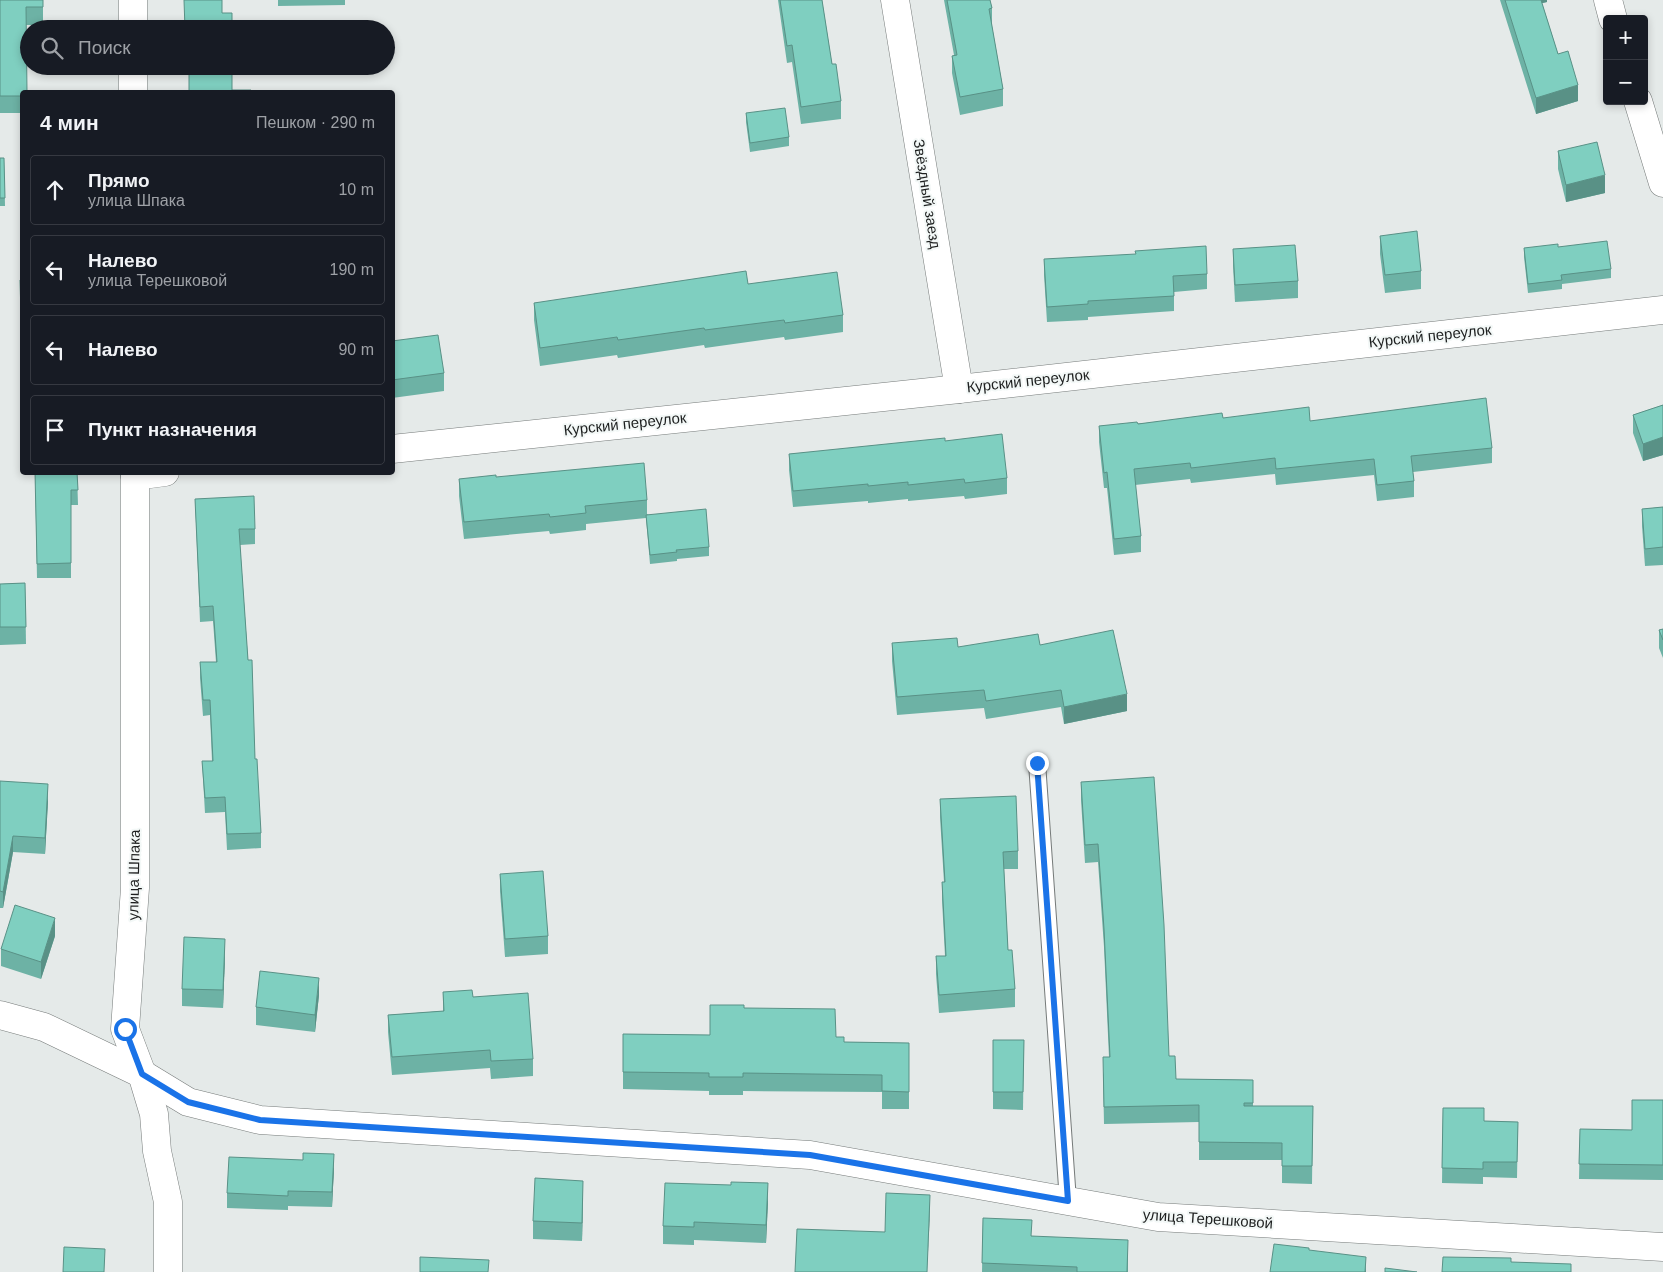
<!DOCTYPE html>
<html lang="ru">
<head>
<meta charset="utf-8">
<style>
	:root { --surface:#171b24; --page:#20242c; --text:#f1f3f6; --muted:#9ea1a6; --line:#363941 }
	body { margin:0; font-family:Arial,sans-serif; background:var(--page); color:var(--text) }
	.controls { position:absolute; right:15px; top:15px; display:grid; overflow:hidden; border-radius:5px; box-shadow:0 2px 8px #0003 }
	.controls button { width:45px; height:45px; display:grid; place-items:center; padding:0; border:0; border-bottom:1px solid var(--line); background:var(--surface); color:var(--text); font:25px sans-serif }
	.stop { position:absolute; width:15px; height:15px; margin:-11px; border:4px solid #1a73e8; border-radius:50%; background:#fff }
	.stop.end { background:#1a73e8; border-color:#fff; box-shadow:0 1px 5px #0008 }
	.list { margin:0; padding:0; list-style:none }
	h2 { display:flex; justify-content:space-between; align-items:center; height:65px; margin:0; padding:0 20px; font-size:21px }
	h2 small { font-size:16px; font-weight:400; color:var(--muted) }
	.list li { display:grid; grid-template-columns:32px 1fr auto; gap:15px; align-items:center; box-sizing:border-box; height:70px; margin:0 10px 10px; padding:0 10px; border:1px solid var(--line); border-radius:5px }
	.list b { display:block; font-size:19px; white-space:nowrap }
	.list p { margin:0; font-size:16px; white-space:nowrap; color:var(--muted) }
	.list em { font-size:16px; font-style:normal; color:var(--muted) }
	.icon { flex:none; width:28px; height:28px; fill:none; stroke:currentColor; stroke-width:2; stroke-linecap:round; stroke-linejoin:round }
	.map { position:relative; flex:none; width:1663px; height:1272px; overflow:hidden }
	.search { position:absolute; background:var(--surface); box-shadow:0 2px 8px #0003; left:20px; top:20px; width:375px; height:55px; display:flex; align-items:center; gap:12px; box-sizing:border-box; padding:0 18px; border-radius:28px; color:var(--muted); font-size:19px }
	.panel { position:absolute; background:var(--surface); box-shadow:0 2px 8px #0003; left:20px; top:90px; width:375px; height:385px; border-radius:5px }
	.map>svg:first-child { display:block }
	.lines { fill:none; stroke-linecap:round; stroke-linejoin:round }
	.service-casing { stroke:#767b7a; stroke-width:18 }
	.minor-casing { stroke:#767b7a; stroke-width:29 }
	.service { stroke:#fff; stroke-width:16 }
	.minor { stroke:#fff; stroke-width:28 }
	.wall { fill:#6db2a5 }
	.shaded-wall { fill:#599186 }
	.building { fill:#7fcfc0; stroke:#599186 }
	.route { stroke:#1a73e8; stroke-width:6 }
	.labels { text-anchor:middle; stroke-width:4; stroke-linejoin:round; paint-order:stroke }
	.street-label { font-size:15px; fill:#1d1f1f; stroke:#f3f8f7 }
</style>
</head>
<body>
<div class="map">
<svg width="1663" height="1272" viewBox="0 0 1663 1272">
	<rect width="100%" height="100%" fill="#e5eae9"/>
	<g class="lines">
		<g class="service-casing">
			<path id="service" d="M1037,763L1068,1201"/>
		</g>
		<g class="minor-casing">
			<g id="minor">
				<path d="M133,0V29"/>
				<path d="M895,0L959,389"/>
				<path d="M1608,0L1613,19"/>
				<path d="M133,66V92"/>
				<path d="M1638,101L1663,183"/>
				<path d="M392,449L959,389L1663,310"/>
				<path d="M135,472V888L125,1029L142,1074L154,1114L157,1151L168,1202V1272"/>
				<path d="M135,476L165,472"/>
				<path d="M0,1015L44,1027L142,1074L188,1102L260,1120L810,1155L1158,1217L1663,1247"/>
			</g>
		</g>
		<use href="#service" class="service"/>
		<use href="#minor" class="minor"/>
	</g>
	<g class="wall">
		<path d="M0,0H43V25H26L22,92V113H0Z"/>
		<path d="M278,0H345V5L278,6Z"/>
		<path d="M778,0H822L832,64L841,101V119L801,124L792,62L787,63Z"/>
		<path d="M944,0H990L992,8V26L1003,89V106L960,115L952,73V56L954,55Z"/>
		<path d="M1500,0H1547V2L1542,3L1558,54L1578,101L1536,114Z"/>
		<path d="M185,66H232L189,92V73H185Z"/>
		<path d="M746,113L789,137V146L750,152L746,122Z"/>
		<path d="M1558,151L1605,193L1566,202L1558,169Z"/>
		<path d="M0,158H4L5,206H0Z"/>
		<path d="M1380,236L1421,271V289L1385,293L1380,254Z"/>
		<path d="M1558,247L1611,269V278L1562,284V289L1528,293L1524,257V248Z"/>
		<path d="M1233,249L1298,281V298L1235,302L1233,266Z"/>
		<path d="M1044,259L1207,274V289L1174,292V311L1088,317V320L1047,322L1044,275Z"/>
		<path d="M20,280H22V333H21Z"/>
		<path d="M748,284L843,315V332L785,340L784,337L705,348L704,345L618,358L617,355L540,366L534,320V303Z"/>
		<path d="M392,341L444,373V391L392,398Z"/>
		<path d="M1663,405V455L1643,461L1633,433V415Z"/>
		<path d="M1223,418L1310,421L1492,448V463L1413,472L1414,481V497L1377,501L1374,475L1276,485L1275,474L1191,483L1190,479L1135,485L1141,536V552L1114,555L1107,488H1104L1099,442V426Z"/>
		<path d="M945,441L1007,478V494L965,499L964,496L908,501V499L868,503V501L793,507L789,470V454Z"/>
		<path d="M35,472H77L78,505H71V578H37Z"/>
		<path d="M496,477L647,500V514L709,547V556L677,559V561L650,564L646,518L586,524V530L550,534L549,531L464,539L459,496V479Z"/>
		<path d="M195,499L255,529V544L240,545L255,759L261,833V848L227,850L225,812L205,813L202,761H212L210,715L203,716L200,678V662H216L213,621L200,622Z"/>
		<path d="M1663,507V565L1645,566L1642,526V509Z"/>
		<path d="M25,583L26,644L0,645V584Z"/>
		<path d="M1663,629V658L1659,648V630Z"/>
		<path d="M892,643L958,647L1040,645L1127,711L1064,724L1061,707L986,719L984,708L897,715L892,661Z"/>
		<path d="M0,781L48,801L45,854L13,852L3,908H0Z"/>
		<path d="M1081,782L1176,1079L1253,1080V1106H1313L1312,1184L1282,1183V1160H1199V1122L1104,1124L1103,1075L1109,1057L1104,947L1098,862L1085,863L1081,800Z"/>
		<path d="M940,799L1018,851V869H1004L1008,950L1015,989V1007L939,1013L936,974V956H945L942,900V882H944L940,817Z"/>
		<path d="M500,874L548,936V954L505,957L500,891Z"/>
		<path d="M55,936L41,979L1,966V949Z"/>
		<path d="M225,956L223,1008L182,1006V989Z"/>
		<path d="M443,992L473,997L533,1059V1076L491,1079L490,1068L392,1075L388,1032V1015L443,1011Z"/>
		<path d="M319,995L315,1032L256,1025V1007Z"/>
		<path d="M744,1008L836,1037L844,1042L909,1043V1109H882V1092L743,1091V1095H709V1091L623,1089V1034L710,1035Z"/>
		<path d="M993,1040H1024L1023,1110L993,1109Z"/>
		<path d="M1663,1100V1180L1579,1179L1580,1129L1632,1130Z"/>
		<path d="M1443,1108L1484,1121L1518,1122L1517,1178L1483,1177V1184L1442,1183Z"/>
		<path d="M334,1168L332,1207L288,1206V1210L227,1208V1193Z"/>
		<path d="M583,1198L582,1241L533,1239V1221Z"/>
		<path d="M768,1201L766,1243L694,1240V1245L663,1244V1226Z"/>
		<path d="M983,1218L1032,1236L1128,1257V1272H982Z"/>
	</g>
	<g class="shaded-wall">
		<path d="M1538,0H1547V2L1538,4Z"/>
		<path d="M1578,85V101L1536,114V98Z"/>
		<path d="M1605,175V193L1566,202V185Z"/>
		<path d="M1663,437V455L1643,461V444Z"/>
		<path d="M1127,694V711L1064,724V707Z"/>
		<path d="M48,784V801L45,854V838Z"/>
		<path d="M13,836V852L3,908V892Z"/>
		<path d="M55,918V936L41,979V962Z"/>
		<path d="M225,939V956L223,1008V990Z"/>
		<path d="M319,978V995L315,1032V1015Z"/>
		<path d="M334,1154V1168L332,1207V1192Z"/>
		<path d="M583,1181V1198L582,1241V1223Z"/>
		<path d="M768,1183V1201L766,1243V1225Z"/>
		<path d="M930,1195V1212L927,1272Z"/>
		<path d="M1366,1257V1272H1365Z"/>
	</g>
	<g class="building">
		<path d="M0,0H43V7H26L27,92H22V96H0Z"/>
		<path d="M184,0H222V13H232V29H185Z"/>
		<path d="M780,0H822L832,64H836L841,101L801,107L792,45L787,46Z"/>
		<path d="M947,0H990L992,8L989,9L1003,89L960,97L952,56L957,55Z"/>
		<path d="M1505,0H1541L1558,54L1568,51L1578,85L1536,98Z"/>
		<path d="M189,66H232V90H251V92H189Z"/>
		<path d="M785,108L789,137L750,143L746,113Z"/>
		<path d="M1597,142L1605,175L1566,185L1558,151Z"/>
		<path d="M0,158H4L5,198H0Z"/>
		<path d="M1417,231L1421,271L1385,275L1380,236Z"/>
		<path d="M1607,241L1611,269L1561,275L1562,280L1528,284L1524,248L1558,244V247Z"/>
		<path d="M1295,245L1298,281L1235,285L1233,249Z"/>
		<path d="M1206,246L1207,274L1173,276L1174,296L1088,301V304L1047,307L1044,259L1136,254L1135,251Z"/>
		<path d="M746,271L748,284L837,272L843,315L785,323L784,320L705,330L704,328L618,340L617,337L540,348L534,303Z"/>
		<path d="M20,280H22V315H21Z"/>
		<path d="M438,335L444,373L392,380V341Z"/>
		<path d="M1486,398L1492,448L1411,456L1414,481L1377,485L1374,459L1276,469L1275,458L1191,468L1190,463L1134,469L1141,536L1114,539L1107,472L1104,473L1099,426L1137,422L1138,424L1222,413L1223,418L1309,407L1310,421Z"/>
		<path d="M1663,405V437L1643,444L1633,415Z"/>
		<path d="M1002,434L1007,478L965,483L964,479L908,485V482L868,486V484L793,491L789,454L945,438V441Z"/>
		<path d="M644,463L647,500L585,506L586,513L550,517L549,514L464,522L459,479L496,475V477Z"/>
		<path d="M35,472H77L78,490H71V563L37,564Z"/>
		<path d="M254,496L255,529H239L248,660H252L255,759H257L261,833L227,834L225,797L205,798L202,761H213L210,700H203L200,662H217L213,606L200,607L195,499Z"/>
		<path d="M1663,507V547L1645,549L1642,509Z"/>
		<path d="M706,509L709,547L676,550L677,552L650,555L646,515Z"/>
		<path d="M25,583L26,627H0V584Z"/>
		<path d="M1663,629V640L1659,630Z"/>
		<path d="M1113,630L1127,694L1064,707L1061,690L986,701L984,690L897,697L892,643L957,638L958,647L1038,634L1040,645Z"/>
		<path d="M1154,777L1164,925L1169,1056H1175L1176,1079L1253,1080V1103H1244V1106H1313L1312,1166H1282V1143L1199,1142V1105L1104,1107L1103,1057H1110L1104,929L1098,844L1085,845L1081,782Z"/>
		<path d="M0,781L48,784L45,838L13,836L3,892L0,891Z"/>
		<path d="M1016,796L1018,851L1003,852L1008,950H1012L1015,989L939,995L936,956H946L942,882H945L940,799Z"/>
		<path d="M543,871L548,936L505,939L500,874Z"/>
		<path d="M15,905L55,918L41,962L1,949Z"/>
		<path d="M184,937L225,939L223,990L182,989Z"/>
		<path d="M260,971L319,978L315,1015L256,1007Z"/>
		<path d="M472,990L473,997L528,993L533,1059L491,1061L490,1050L392,1057L388,1015L444,1011L443,992Z"/>
		<path d="M710,1005H744V1008L835,1009L836,1037H844V1042L909,1043V1092L882,1091V1075L743,1073V1077H709V1073L623,1072V1034L710,1035Z"/>
		<path d="M993,1040H1024L1023,1092H993Z"/>
		<path d="M1632,1100H1663V1165L1579,1164L1580,1129L1632,1130Z"/>
		<path d="M1443,1108H1484V1121L1518,1122L1517,1162H1483V1169L1442,1168Z"/>
		<path d="M303,1153L334,1154L332,1192L288,1191V1196L227,1193L229,1157L303,1160Z"/>
		<path d="M535,1178L583,1181L582,1223L533,1221Z"/>
		<path d="M731,1182L768,1183L766,1225L694,1222V1227L663,1226L665,1183L731,1185Z"/>
		<path d="M886,1193L930,1195L927,1272H795L797,1229L885,1232Z"/>
		<path d="M983,1218L1032,1220L1031,1236L1128,1240L1127,1272H1077V1267L982,1263Z"/>
		<path d="M1274,1244L1309,1248V1250L1366,1257L1365,1272H1270Z"/>
		<path d="M64,1247L105,1249L104,1272H63Z"/>
		<path d="M420,1257L489,1260L488,1272H420Z"/>
		<path d="M1443,1257L1511,1258V1262L1571,1264V1272H1442Z"/>
		<path d="M1385,1268L1417,1272H1385Z"/>
	</g>
	<g class="lines">
		<path class="route" d="M125,1029L142,1074L188,1102L260,1120L810,1155L1068,1201L1037,763"/>
	</g>
	<g class="labels">
		<g class="street-label">
			<text transform="translate(927 194) rotate(81)" y="5">Звёздный заезд</text>
			<text transform="translate(1430 336) rotate(-6)" y="5">Курский переулок</text>
			<text transform="translate(1028 381) rotate(-6)" y="5">Курский переулок</text>
			<text transform="translate(625 424) rotate(-6)" y="5">Курский переулок</text>
			<text transform="translate(134 875) rotate(-89)" y="5">улица Шпака</text>
			<text transform="translate(1208 1219) rotate(4)" y="5">улица Терешковой</text>
		</g>
	</g>
</svg>
<div class="controls">
<button>+</button>
<button>−</button>
</div>
<div class="stop" style="left:125px;top:1029px"></div>
<div class="stop end" style="left:1037px;top:763px"></div>
<div class="search"><svg class="icon" aria-label="search" viewBox="0 0 24 24"><circle cx="10" cy="10" r="6"/><path d="M15 15l6 6"/></svg>Поиск</div>
<section class="panel">
<h2>4 мин<small>Пешком · 290 m</small></h2>
<ul class="list">
<li><svg class="icon" aria-label="ahead" viewBox="0 0 24 24"><path d="M12 20V5M6 11l6-6 6 6"/></svg><div><b>Прямо</b><p>улица Шпака</p></div><em>10 m</em></li>
<li><svg class="icon" aria-label="left" viewBox="0 0 24 24"><path d="M17 20v-9H6M10 6l-5 5 5 5"/></svg><div><b>Налево</b><p>улица Терешковой</p></div><em>190 m</em></li>
<li><svg class="icon" aria-label="left" viewBox="0 0 24 24"><path d="M17 20v-9H6M10 6l-5 5 5 5"/></svg><div><b>Налево</b></div><em>90 m</em></li>
<li><svg class="icon" aria-label="arrive" viewBox="0 0 24 24"><path d="M6 21V4h12l-3 4 3 4H6"/></svg><div><b>Пункт назначения</b></div></li>
</ul>
</section>
</div>
</body>
</html>
